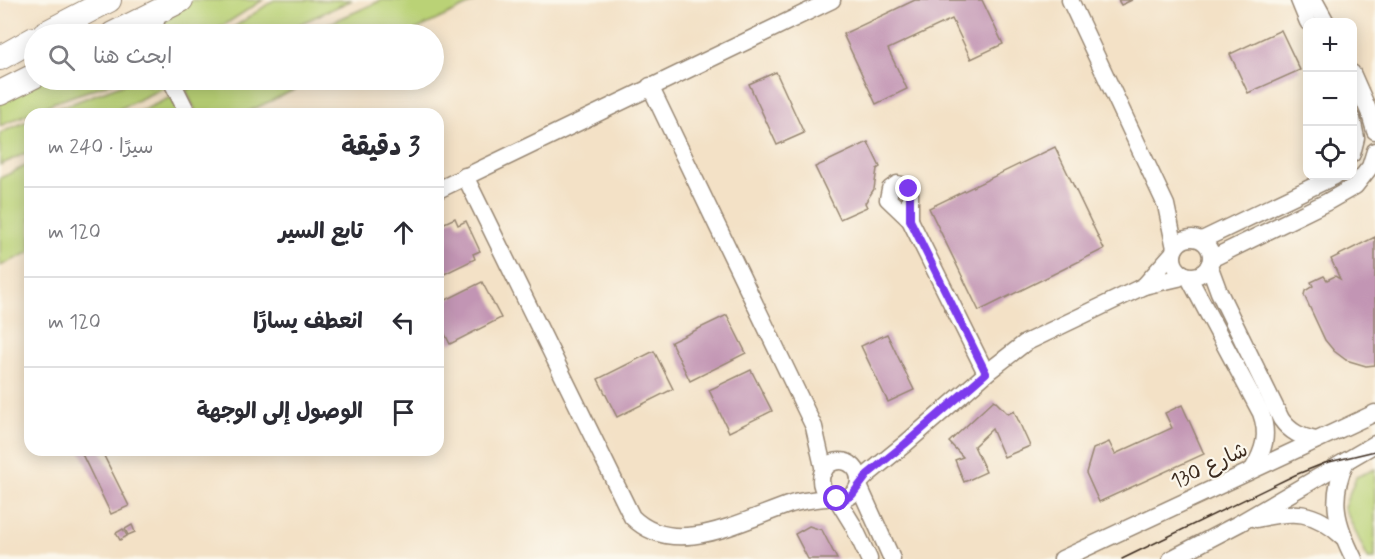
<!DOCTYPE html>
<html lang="ar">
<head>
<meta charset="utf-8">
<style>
	:root { --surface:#fff; --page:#f2f2f3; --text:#2b2b33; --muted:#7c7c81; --line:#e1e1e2 }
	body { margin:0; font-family:Mynerve,"Playpen Sans Arabic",sans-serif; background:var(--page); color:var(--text); direction:rtl }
	.controls { position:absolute; right:18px; top:18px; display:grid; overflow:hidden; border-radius:12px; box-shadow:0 3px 15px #0003 }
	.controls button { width:54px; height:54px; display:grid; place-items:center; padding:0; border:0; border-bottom:2px solid var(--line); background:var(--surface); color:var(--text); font:30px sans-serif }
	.stop { position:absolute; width:18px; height:18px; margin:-14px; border:4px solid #7c3aed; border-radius:50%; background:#fff }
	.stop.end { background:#7c3aed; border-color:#fff; box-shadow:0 2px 6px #0008 }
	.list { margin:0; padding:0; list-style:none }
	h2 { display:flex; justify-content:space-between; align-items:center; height:78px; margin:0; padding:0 24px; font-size:26px }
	h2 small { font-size:20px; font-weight:400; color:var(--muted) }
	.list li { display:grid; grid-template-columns:39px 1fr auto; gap:18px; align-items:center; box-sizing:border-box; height:90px; padding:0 24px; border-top:2px solid var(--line) }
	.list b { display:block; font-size:22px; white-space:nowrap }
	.list em { font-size:20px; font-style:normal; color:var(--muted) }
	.icon { flex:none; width:33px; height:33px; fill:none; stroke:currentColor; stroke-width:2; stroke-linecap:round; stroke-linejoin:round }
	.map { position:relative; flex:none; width:1375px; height:559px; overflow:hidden; direction:ltr }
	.search { position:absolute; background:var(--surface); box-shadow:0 3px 15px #0003; left:24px; top:24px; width:420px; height:66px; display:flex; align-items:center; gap:15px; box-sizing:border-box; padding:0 21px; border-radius:33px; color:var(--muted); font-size:22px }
	.panel { position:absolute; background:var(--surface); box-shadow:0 3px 15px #0003; left:24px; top:108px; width:420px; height:348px; border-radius:18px; direction:rtl }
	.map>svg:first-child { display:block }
	.green { fill:#bad276; stroke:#7a7e4a; stroke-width:1.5 }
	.building { fill:#c295b4 }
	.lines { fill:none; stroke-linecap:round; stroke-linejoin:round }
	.minor-casing { stroke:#978672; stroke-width:19 }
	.highway-casing { stroke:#978672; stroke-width:26 }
	.minor { stroke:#fff; stroke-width:16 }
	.highway { stroke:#fff; stroke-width:24 }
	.tram { stroke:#3b2a1e; stroke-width:1.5 }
	.route { stroke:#7c3aed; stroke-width:8 }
	.labels { text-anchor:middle; stroke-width:4.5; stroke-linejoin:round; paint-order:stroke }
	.street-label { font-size:21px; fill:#3b2a1e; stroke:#fbf7ec }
</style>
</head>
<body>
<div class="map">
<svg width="1375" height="559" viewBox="0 0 1375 559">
	<rect width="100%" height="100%" fill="#fbf7ec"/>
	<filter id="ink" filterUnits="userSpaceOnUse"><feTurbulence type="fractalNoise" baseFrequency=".0167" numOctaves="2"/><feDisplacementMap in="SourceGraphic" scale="12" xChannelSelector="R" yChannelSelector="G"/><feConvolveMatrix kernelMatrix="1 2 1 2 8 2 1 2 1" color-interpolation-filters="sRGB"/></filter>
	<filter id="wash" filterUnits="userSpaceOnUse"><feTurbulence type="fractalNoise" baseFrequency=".008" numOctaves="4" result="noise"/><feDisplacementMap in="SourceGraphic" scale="24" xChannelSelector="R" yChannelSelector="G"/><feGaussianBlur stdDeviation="1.35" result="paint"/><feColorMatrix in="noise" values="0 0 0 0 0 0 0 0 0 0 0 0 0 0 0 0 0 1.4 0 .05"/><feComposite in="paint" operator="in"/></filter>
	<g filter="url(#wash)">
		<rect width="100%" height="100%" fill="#f3e1c6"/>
		<g class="green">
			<path d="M192,0H263L210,34H170L161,31L160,25Z"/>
			<path d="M274,0H352L278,34H224Z"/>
			<path d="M382,0H479L407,34H306Z"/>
			<path d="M38,80H120L55,102L0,126V98Z"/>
			<path d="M134,80H141C149,88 154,87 164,84L165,87L109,114H44Z"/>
			<path d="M209,80H315L243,114H197L186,90Z"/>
			<path d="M171,97L180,114H135Z"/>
			<path d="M30,120V151L0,165V133Z"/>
			<path d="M30,164V252L0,266V178Z"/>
			<path d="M1375,469V559H1368L1344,507L1356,477Z"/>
		</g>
		<g id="blocks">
			<g class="building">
				<path d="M915,0H982L1003,44L971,59L952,19L888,49L907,89L876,104L843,34Z"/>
				<path d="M1118,0H1132L1121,5Z"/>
				<path d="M1281,30L1300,70L1248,93L1230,54Z"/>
				<path d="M776,72L804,133L777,145L749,84Z"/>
				<path d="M868,142L880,167L877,169L874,189L865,203L867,207L840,219L815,167Z"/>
				<path d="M1055,147L1104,249L979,311L929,208Z"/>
				<path d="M455,218L458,225L466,221L480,251L473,254L475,259L438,277V226Z"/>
				<path d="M1375,237V365L1366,366L1346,360L1334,351L1325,340L1304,295L1305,291L1313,286L1311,282L1324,276L1327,280L1335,276L1340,279L1331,259Z"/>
				<path d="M482,282L501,318L450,344L438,320V304Z"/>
				<path d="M727,315L746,353L690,381L671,342Z"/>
				<path d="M887,334L914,390L888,402L861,346Z"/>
				<path d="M654,351L673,389L617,417L598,379Z"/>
				<path d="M751,370L772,411L729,432L709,390Z"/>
				<path d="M994,400L1008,414L1014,411L1030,446L1004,457L992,429L974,446L986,472L964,482L955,460L963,457L949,442Z"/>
				<path d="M1182,405L1204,454L1099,502L1086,473L1093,449L1109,442L1115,454L1172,428L1165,413Z"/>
				<path d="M80,450H101L129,506L111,514Z"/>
				<path d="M132,525L135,532L128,535L125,529Z"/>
				<path d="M809,526L822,530L837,559H808L795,534Z"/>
				<path d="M123,529L127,536L120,540L116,533Z"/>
			</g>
		</g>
	</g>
	<g filter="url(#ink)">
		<use href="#blocks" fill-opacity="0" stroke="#978672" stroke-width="1.5"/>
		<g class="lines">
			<g class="minor-casing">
				<g id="minor">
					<path d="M1070,0L1166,205L1175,248"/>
					<path d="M1299,0L1308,22"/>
					<path d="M1314,0L1326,22"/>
					<path d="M153,34L157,17L163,8"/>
					<path d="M1352,73L1370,114L1375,131"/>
					<path d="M171,80L188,114"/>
					<path d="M650,86L814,427L824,471"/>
					<path d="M1352,119L1356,138L1352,154"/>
					<path d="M465,176L632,517C674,559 738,522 791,504C804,500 819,499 833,497"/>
					<path d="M897,184L905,186L910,193V220L888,199L890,189Z"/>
					<path d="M438,190L832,0"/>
					<path d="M910,220L986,373"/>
					<circle cx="1192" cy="257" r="19"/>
					<path d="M1202,240L1335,176"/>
					<path d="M1211,259L1327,202L1355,186L1370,167L1375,151"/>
					<path d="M1209,265L1219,292L1281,419C1290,432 1301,437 1316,440"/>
					<path d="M1188,276L1261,413C1269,435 1264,450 1253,469"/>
					<path d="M1144,286L1173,253"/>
					<circle cx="840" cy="480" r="19"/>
					<path d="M1346,461C1329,499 1336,523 1354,559"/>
					<path d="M859,483L868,474L905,444L989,371L1025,343L1144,286L1178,278L1184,274"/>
					<path d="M859,486L892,559"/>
					<path d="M837,499L853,525L869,559"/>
					<path d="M1256,519C1293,510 1314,510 1343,537"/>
					<path d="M1062,559L1375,413"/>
					<path d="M1171,559L1240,523L1375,444"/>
				</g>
			</g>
			<g class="highway-casing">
				<g id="highway">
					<path d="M44,34L109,0"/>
					<path d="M113,34L181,0"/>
					<path d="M0,58L34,39"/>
					<path d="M0,93L34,76"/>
				</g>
			</g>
			<use href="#minor" class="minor"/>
			<use href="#highway" class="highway"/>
			<path class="tram" d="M1122,559L1295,475L1325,463L1375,451"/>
		</g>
	</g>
	<g class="lines" filter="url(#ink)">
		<path class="route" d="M837,499H845L852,495L868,474L905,444L986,373L910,220V195L909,189"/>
	</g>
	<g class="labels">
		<g class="street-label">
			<text transform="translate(1209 465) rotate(-25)" y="7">شارع 130</text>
		</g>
	</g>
</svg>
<div class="controls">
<button>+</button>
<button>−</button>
<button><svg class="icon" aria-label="locate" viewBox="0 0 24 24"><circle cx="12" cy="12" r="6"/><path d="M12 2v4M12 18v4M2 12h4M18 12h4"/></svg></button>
</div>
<div class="stop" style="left:837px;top:499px"></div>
<div class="stop end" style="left:909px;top:189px"></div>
<div class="search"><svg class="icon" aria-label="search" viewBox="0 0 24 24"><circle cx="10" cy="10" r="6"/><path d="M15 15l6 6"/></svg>ابحث هنا</div>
<section class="panel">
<h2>3 دقيقة<small>سيرًا · 240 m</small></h2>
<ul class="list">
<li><svg class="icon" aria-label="ahead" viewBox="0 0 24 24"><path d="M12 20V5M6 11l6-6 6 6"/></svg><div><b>تابع السير</b></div><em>120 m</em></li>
<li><svg class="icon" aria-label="left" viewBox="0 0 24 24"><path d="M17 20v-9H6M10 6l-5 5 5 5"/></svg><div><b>انعطف يسارًا</b></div><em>120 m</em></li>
<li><svg class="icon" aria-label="arrive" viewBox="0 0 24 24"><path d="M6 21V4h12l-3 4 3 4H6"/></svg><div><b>الوصول إلى الوجهة</b></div></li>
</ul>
</section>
</div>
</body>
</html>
